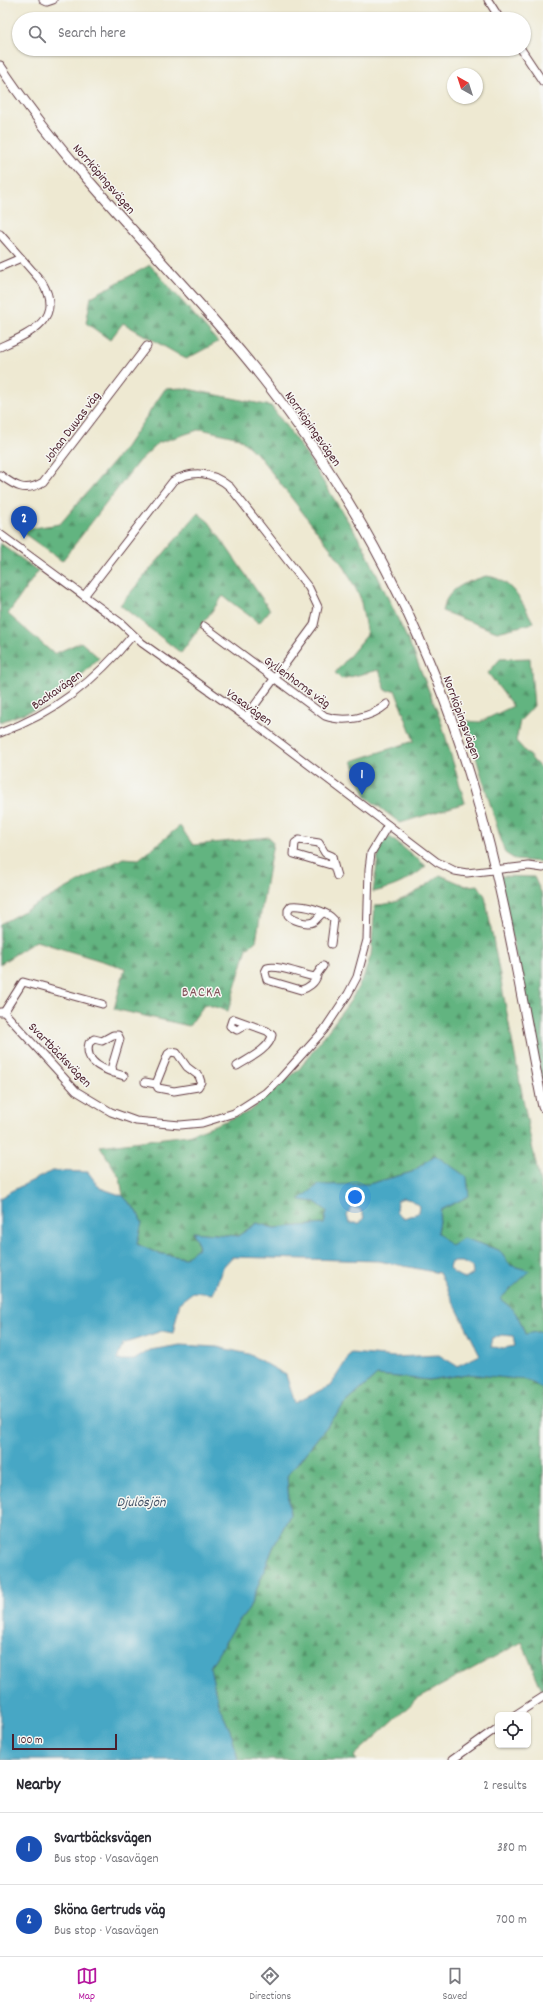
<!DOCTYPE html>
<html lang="en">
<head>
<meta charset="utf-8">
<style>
	:root { --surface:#fff; --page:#f7f7f7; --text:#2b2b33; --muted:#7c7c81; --line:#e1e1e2; --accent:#b5179e }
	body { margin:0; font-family:Dekko,sans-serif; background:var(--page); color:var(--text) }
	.controls { position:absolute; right:12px; bottom:12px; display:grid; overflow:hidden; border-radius:6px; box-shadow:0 1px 3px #0004 }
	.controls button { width:36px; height:36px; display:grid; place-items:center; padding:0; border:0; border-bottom:1px solid var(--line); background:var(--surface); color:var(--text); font:20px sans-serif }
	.compass { position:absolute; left:447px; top:68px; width:36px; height:36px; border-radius:50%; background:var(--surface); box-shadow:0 1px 3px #0004; rotate:321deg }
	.scale { position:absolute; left:12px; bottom:10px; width:105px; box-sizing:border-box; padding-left:4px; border:2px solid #4a1f2b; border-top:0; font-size:11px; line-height:14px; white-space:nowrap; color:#4a1f2b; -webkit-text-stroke:3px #f6f6f2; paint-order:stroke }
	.you { position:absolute; left:355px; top:1197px; width:14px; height:14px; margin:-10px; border:3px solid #fff; border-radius:50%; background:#1a73e8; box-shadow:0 0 0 6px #1a73e833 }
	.badge { display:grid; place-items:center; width:26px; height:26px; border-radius:50%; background:var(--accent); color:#fff; font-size:13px; font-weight:700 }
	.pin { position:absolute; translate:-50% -33px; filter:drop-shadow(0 1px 2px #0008) }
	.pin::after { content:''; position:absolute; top:21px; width:14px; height:12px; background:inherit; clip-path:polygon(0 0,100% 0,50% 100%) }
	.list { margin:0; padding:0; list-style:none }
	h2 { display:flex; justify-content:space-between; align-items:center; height:52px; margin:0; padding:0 16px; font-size:17px }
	h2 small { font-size:13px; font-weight:400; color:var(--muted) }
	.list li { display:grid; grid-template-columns:26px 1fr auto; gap:12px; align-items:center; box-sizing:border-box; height:72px; padding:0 16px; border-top:1px solid var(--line) }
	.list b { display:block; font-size:15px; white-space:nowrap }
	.list p { margin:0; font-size:13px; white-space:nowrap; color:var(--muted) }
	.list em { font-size:13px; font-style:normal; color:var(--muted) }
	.icon { flex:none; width:22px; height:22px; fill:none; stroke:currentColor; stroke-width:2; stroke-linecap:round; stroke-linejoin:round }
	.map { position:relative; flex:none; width:543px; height:1760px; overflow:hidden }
	.search { position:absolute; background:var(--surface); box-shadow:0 1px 3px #0004; left:12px; right:12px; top:12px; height:44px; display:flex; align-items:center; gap:10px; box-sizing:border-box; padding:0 14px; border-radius:22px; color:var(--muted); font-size:15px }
	.sheet { height:196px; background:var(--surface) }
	nav { display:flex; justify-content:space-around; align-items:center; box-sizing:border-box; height:56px; border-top:1px solid var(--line); background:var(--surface); font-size:11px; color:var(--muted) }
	nav a { display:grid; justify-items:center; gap:2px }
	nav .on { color:var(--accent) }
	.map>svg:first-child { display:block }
	.forest { fill:url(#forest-firs); stroke:#566a56 }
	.water { fill:#46a7c5; stroke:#486378; fill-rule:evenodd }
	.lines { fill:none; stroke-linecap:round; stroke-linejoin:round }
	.minor-casing { stroke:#633d44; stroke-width:9 }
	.major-casing { stroke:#633d44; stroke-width:11 }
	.minor { stroke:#fff; stroke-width:7 }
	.major { stroke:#fff; stroke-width:9 }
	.labels { text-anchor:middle; stroke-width:3; stroke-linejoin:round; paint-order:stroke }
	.street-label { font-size:13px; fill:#4a1f2b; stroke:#f6f6f2 }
	.neighbourhood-label { font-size:14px; letter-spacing:1px; fill:#825158; stroke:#f6f6f2 }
	.water-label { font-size:14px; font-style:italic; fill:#485569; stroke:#f6f6f2 }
</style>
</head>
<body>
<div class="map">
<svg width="543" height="1760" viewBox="0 0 543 1760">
	<defs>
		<pattern id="forest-firs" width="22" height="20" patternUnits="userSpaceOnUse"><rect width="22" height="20" fill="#62b480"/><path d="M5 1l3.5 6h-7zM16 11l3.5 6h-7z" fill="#539269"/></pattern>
	</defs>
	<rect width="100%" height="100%" fill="#f6f6f2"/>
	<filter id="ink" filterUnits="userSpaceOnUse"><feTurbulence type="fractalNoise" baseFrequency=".025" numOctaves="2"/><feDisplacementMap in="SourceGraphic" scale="8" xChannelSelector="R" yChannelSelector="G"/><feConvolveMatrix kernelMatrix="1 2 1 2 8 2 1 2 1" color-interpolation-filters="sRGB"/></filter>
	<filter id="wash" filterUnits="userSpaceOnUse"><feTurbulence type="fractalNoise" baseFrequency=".012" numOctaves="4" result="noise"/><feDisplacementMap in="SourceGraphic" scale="16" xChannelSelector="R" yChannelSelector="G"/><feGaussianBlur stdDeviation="0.9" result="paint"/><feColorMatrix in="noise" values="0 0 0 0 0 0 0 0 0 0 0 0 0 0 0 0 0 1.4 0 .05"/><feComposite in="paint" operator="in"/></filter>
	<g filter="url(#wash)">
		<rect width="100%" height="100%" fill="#eee9d2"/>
		<g class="forest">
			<path d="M150,265L218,342L186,359L123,323L110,340L86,323L91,297Z"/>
			<path d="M183,388L271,406L302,448L363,545L413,651L441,721L465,803L400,823L366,797L352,761L414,741L395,690L386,691L379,670L341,679L335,673L367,635L360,597L344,566L259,456L239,438L201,429L158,443L138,462L62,561L19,530L60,524L126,447L165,389Z"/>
			<path d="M198,513L209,522L270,610L259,623L223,596L181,653L120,605Z"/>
			<path d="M0,543L38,571L8,614L54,654L81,642L99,658L77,680L44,706L0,722Z"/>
			<path d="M486,576C511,578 522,602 533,622L530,624L497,632L442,611C448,587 465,583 486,576Z"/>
			<path d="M530,658L534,706L520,721L516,741L543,771V862L516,860L505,853L465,721L480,722L513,706L488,673L500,659Z"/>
			<path d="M180,826L193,845L269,837L273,843L256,941L247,948L228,1011L205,1004L189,1026L114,1009L125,968L36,941L0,964V924L123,858L139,859Z"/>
			<path d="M390,837L426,866C411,880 393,888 373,892L380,844Z"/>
			<path d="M440,875L466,886L478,885L485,896L530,1136L543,1197V1331L525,1334C519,1316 515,1310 500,1299L529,1271L510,1265L499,1250L463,1238L451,1246L437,1232L441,1210L435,1155L412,1172L369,1184L318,1185L300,1200L315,1202L327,1211L324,1224L274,1228L257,1223L238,1236L193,1232L199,1247L185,1258L157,1253L137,1244V1211L123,1196L120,1178L100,1146L188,1135L249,1112L300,1068L351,1000L363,978L371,955L375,905C400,905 421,890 440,875Z"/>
			<path d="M499,876L534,877L543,896V1087Z"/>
			<path d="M467,1374L527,1380L543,1389V1693L522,1642L418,1698L354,1756L356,1760H238L232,1735L218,1703L210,1667L234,1628L249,1609L273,1548L290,1515L287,1476L345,1404L377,1375L429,1380Z"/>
		</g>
		<path class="water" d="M435,1155L467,1177L469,1196L441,1210L437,1232L451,1246L463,1238L499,1250L510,1265L530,1271L500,1299C516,1311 518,1314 525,1334L543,1331V1389L527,1380L467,1374L429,1380L377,1375L345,1404L287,1476L290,1515L273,1548L249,1609L234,1628L210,1667L218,1703L232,1735L238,1760H0V1198L11,1191L52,1171L88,1172L100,1188L123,1196L137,1211L142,1223L137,1244L157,1253L185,1258L199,1247L193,1232L238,1236L257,1223L274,1228L324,1224L327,1211L315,1202L299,1200L318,1185L369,1184L412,1172ZM403,1198L411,1200L419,1206L418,1213L404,1218L396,1212L397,1201ZM353,1207L360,1209L364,1217L360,1223H349L347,1215ZM232,1257L379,1261L439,1273L480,1355L457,1366L439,1355L395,1357L351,1353L330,1386L295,1403L286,1375L249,1354L217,1347L180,1345L150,1350L134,1360H117L123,1344L162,1331L173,1333L180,1302L193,1292L213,1294L223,1267ZM451,1262H462L472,1267L473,1274L465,1279L454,1273L449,1268ZM502,1335L513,1336L515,1346L504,1348L491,1347L493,1338Z"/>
	</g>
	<g filter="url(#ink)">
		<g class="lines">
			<g class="minor-casing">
				<g id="minor">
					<path d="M43,0L47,2L53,0"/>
					<path d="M488,0L500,19"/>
					<path d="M521,49L543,82"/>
					<path d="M0,234L42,282C65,320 28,334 0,347"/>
					<path d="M0,267L21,258"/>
					<path d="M0,475C15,486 25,493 43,482L147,346"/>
					<path d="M0,534L121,623L142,643L246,717L437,862L455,871L467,873L529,866L543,868"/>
					<path d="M84,596L173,481C194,469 212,472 230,487L309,588L318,607L314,625L246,717"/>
					<path d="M204,626L325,716C344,723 371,718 387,704"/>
					<path d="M0,733C55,713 96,680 133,635"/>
					<path d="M334,866L294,854L295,843L299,840L319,843L325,853L332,856C333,863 335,869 337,876"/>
					<path d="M323,913C319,915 317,920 313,922C306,925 292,920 288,915V910L291,906C303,905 326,910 334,920L331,944"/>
					<path d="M317,976C315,983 308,988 301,990L267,980L265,972L267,968C278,964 302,975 315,977L323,966"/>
					<path d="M0,1012H4L76,1091L111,1112L136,1121L180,1125L202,1123L234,1113L265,1093L279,1080L324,1030L348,994L357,977L367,940L369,869L371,853L388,825"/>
					<path d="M4,1012L23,982L102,1004"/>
					<path d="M237,1066C248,1059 270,1049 272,1035L267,1031L234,1019L232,1020L230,1026L237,1030L247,1024"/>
					<path d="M113,1073L112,1066L120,1039L118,1035H113L102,1041L94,1039L89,1043C83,1064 107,1071 124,1076"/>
					<path d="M145,1082L156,1084L168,1054L171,1052L177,1053L187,1067L199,1076L201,1082L198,1087L174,1091L158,1088L156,1084"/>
					<path d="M515,1715L543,1697"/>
					<path d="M452,1760L498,1727"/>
				</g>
			</g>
			<g class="major-casing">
				<path id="major" d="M0,66C84,192 200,291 289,413C372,526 435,655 474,789C505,893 522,1001 543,1107"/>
			</g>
			<use href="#minor" class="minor"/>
			<use href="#major" class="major"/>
		</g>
	</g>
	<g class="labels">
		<g class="street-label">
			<text transform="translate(105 178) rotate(49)" y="5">Norrköpingsvägen</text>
			<text transform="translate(71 426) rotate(-53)" y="5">Johan Duwas väg</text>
			<text transform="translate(314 428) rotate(55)" y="5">Norrköpingsvägen</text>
			<text transform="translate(298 681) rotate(36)" y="5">Gyllenhorns väg</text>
			<text transform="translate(56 689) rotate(-35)" y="5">Backavägen</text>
			<text transform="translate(250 706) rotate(36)" y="5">Vasavägen</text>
			<text transform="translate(463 717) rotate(70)" y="5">Norrköpingsvägen</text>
			<text transform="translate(61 1054) rotate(46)" y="5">Svartbäcksvägen</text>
		</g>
		<g class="neighbourhood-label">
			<text x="202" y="996">BACKA</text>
		</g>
		<g class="water-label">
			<text x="141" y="1506">Djulösjön</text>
		</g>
	</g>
</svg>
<div class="controls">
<button><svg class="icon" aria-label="locate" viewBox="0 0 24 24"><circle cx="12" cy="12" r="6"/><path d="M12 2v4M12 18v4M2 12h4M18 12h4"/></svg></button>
</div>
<svg class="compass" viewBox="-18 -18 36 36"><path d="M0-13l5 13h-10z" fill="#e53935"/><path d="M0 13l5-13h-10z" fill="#7c7c81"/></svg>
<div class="scale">100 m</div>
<div class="you"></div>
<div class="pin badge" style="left:362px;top:795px;background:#1a4fb4">1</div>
<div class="pin badge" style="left:24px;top:539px;background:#1a4fb4">2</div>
<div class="search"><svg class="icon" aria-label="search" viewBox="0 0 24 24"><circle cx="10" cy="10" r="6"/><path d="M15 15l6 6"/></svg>Search here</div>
</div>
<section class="sheet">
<h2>Nearby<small>2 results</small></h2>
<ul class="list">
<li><span class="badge" style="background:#1a4fb4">1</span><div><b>Svartbäcksvägen</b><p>Bus stop · Vasavägen</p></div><em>380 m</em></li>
<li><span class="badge" style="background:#1a4fb4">2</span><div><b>Sköna Gertruds väg</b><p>Bus stop · Vasavägen</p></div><em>700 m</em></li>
</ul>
</section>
<nav>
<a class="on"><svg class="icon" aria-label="map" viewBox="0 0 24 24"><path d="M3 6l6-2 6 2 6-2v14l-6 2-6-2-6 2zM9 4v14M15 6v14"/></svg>Map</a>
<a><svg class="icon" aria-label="directions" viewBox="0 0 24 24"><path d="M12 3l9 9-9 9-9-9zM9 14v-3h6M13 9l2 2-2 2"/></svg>Directions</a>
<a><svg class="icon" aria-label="saved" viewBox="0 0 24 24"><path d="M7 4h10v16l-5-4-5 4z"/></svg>Saved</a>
</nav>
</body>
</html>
